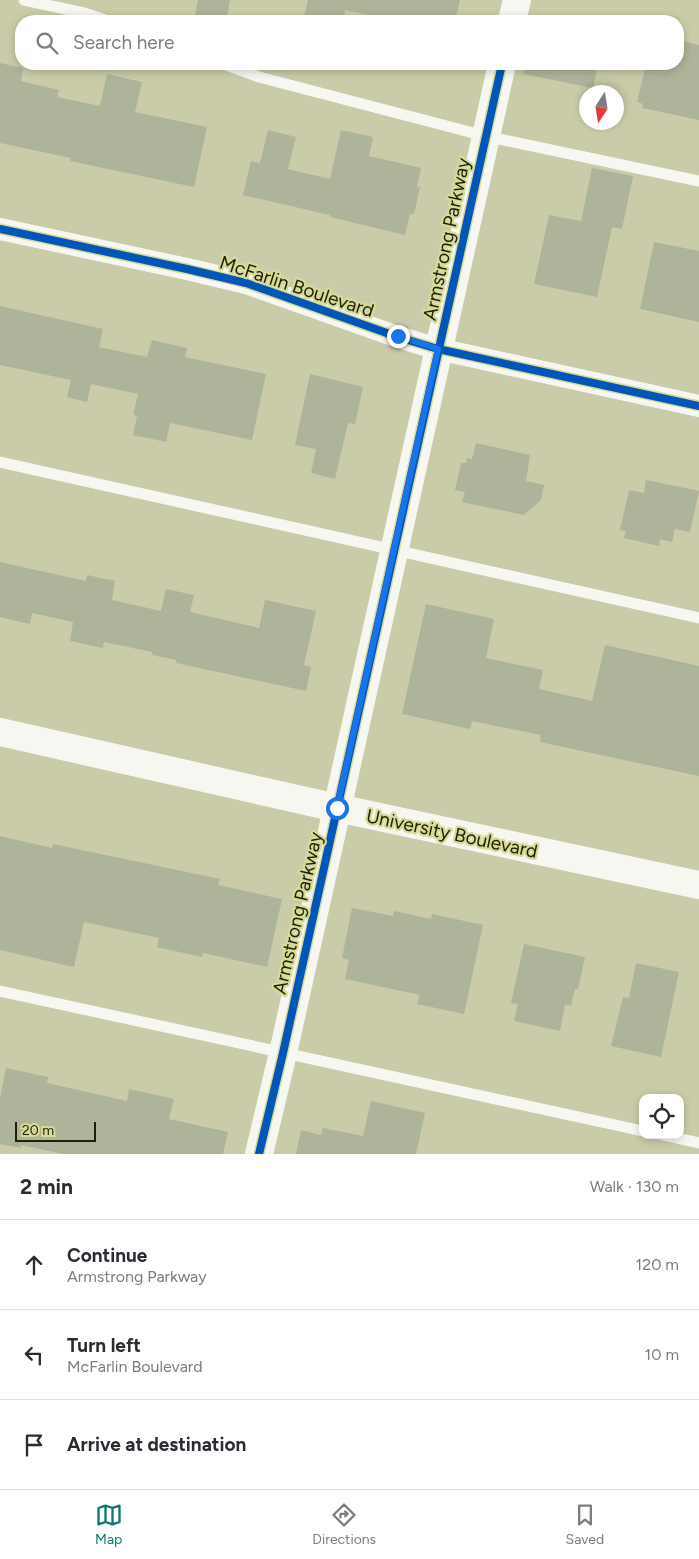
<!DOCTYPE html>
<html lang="en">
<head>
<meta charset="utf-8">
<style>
	:root { --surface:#fff; --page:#f7f7f7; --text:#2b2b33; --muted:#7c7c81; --line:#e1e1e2; --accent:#0f766e }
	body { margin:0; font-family:Figtree,sans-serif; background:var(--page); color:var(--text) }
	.controls { position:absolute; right:15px; bottom:15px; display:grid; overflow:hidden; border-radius:10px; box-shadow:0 2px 8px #0003 }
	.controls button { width:45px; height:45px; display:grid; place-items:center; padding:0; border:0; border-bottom:1px solid var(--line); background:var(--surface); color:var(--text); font:25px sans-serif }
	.compass { position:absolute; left:579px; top:85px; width:45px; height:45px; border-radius:50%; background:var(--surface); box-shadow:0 2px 8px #0003; rotate:192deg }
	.scale { position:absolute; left:15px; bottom:12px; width:81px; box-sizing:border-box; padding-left:5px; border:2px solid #1f2006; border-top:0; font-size:14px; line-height:18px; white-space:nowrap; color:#1f2006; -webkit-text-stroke:4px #d7da99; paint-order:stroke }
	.stop { position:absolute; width:15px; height:15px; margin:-11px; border:4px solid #1a73e8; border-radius:50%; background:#fff }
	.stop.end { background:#1a73e8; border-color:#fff; box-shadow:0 1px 5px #0008 }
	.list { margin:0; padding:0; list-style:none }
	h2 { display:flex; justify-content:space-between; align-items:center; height:65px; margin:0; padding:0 20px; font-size:21px }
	h2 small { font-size:16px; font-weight:400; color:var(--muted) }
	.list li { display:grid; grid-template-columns:32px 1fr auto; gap:15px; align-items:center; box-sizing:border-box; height:90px; padding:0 20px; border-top:1px solid var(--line) }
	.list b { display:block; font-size:19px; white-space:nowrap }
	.list p { margin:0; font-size:16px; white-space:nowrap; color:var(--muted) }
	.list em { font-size:16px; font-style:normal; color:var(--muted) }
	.icon { flex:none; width:28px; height:28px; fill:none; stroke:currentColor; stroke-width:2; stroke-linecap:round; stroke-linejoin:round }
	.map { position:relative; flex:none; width:699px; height:1154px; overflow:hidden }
	.search { position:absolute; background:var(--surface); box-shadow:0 2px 8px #0003; left:15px; right:15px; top:15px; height:55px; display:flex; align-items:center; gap:12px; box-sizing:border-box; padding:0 18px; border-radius:20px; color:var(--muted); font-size:19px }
	.sheet { height:335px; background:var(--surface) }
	nav { display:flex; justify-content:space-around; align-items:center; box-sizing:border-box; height:70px; border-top:1px solid var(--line); background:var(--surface); font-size:14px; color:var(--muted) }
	nav a { display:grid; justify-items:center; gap:2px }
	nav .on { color:var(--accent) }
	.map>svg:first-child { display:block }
	.building { fill:#aeb49a }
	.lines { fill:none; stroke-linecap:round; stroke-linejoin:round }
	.service { stroke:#f7f7f2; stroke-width:11 }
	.minor { stroke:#f7f7f2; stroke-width:22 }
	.tertiary { stroke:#f7f7f2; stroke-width:28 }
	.cycleway-casing { stroke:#d7da99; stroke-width:11 }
	.cycleway { stroke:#0057b8; stroke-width:8 }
	.route { stroke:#1a73e8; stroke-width:6 }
	.labels { text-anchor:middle; stroke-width:4.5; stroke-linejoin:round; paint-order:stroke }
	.street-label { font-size:19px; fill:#1f2006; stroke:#d7da99 }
</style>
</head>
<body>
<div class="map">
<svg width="699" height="1154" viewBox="0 0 699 1154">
	<rect width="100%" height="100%" fill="#cacba8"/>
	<g class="building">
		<path d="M198,0H230L226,21H194Z"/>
		<path d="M308,0H460L455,21H397L345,10L343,21H303Z"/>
		<path d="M678,40L699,45V120L642,108L643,104L637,102L646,64H678Z"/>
		<path d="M0,63L23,68L21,81L59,90L57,97L100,106L107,74L142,82L135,112L207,127L194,187L70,161L71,158L0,143Z"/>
		<path d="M524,64H598L593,88L523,74Z"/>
		<path d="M268,130L296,137L288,169L330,179L341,130L373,137L369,156L421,168L417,187H420L414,214H410L405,235L330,217V215L243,195L251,161L260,163Z"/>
		<path d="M592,168L633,176L622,229L612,227L597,297L534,284L549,215L581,221Z"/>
		<path d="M654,242L699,251V322L640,309Z"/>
		<path d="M0,306L103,329L99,347L147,357L152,340L187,348L185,357L266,374L252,440L170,423L166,442L133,435L137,416L133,415L138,394L91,384L87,402L67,397L71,380L0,365Z"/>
		<path d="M310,374L363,387L355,424L348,423L335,479L311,473L316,449L295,445Z"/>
		<path d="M476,443L530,455L526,481L544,485L541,500L524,515L462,502L465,492L455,490L461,463H466L467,458L472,459Z"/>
		<path d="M646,480L699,491L690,532L675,529L672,542L660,539L659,546L624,538L626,531L620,530L629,490L644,493Z"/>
		<path d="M0,562L86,581L87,575L115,581L112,600L161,611L166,589L194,595L190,612L259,628L265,600L316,611L304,665L311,667L306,691L176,663V660L152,655V652L104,642L103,648L70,641L73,622L32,613L30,624L0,617Z"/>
		<path d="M426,604L494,619L486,658L543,670L539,689L592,701L605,645L699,666V776L540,742L541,735L472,721L470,729L402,714Z"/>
		<path d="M0,836L52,848L53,844L220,879L218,885L282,899L267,967L203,953L202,957L157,947L159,938L84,922L74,967L0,950Z"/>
		<path d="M352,908L393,916L394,911L431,919L432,914L483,925L464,1014L417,1004L420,995L345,979L349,960L342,958Z"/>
		<path d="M524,944L585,957L578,989H575L571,1006L565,1004L560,1031L514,1021L518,1004L511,1003Z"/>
		<path d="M636,963L679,972L661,1057L611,1046L623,997L629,998Z"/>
		<path d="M6,1068L48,1077L47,1083L127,1101L129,1089L174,1099L169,1119L228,1132L223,1154H63L21,1145V1148L0,1144V1099Z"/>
		<path d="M371,1101L425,1113L416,1154H296L301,1130L321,1135L323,1128L363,1136Z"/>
	</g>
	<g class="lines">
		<g class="service">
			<path d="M24,0L84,13L108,21"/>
			<path d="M224,64L259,77L485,136L699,181"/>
			<path d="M0,462L699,618"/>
			<path d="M0,991L643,1131"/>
			<path d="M663,1135L699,1143"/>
		</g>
		<path class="minor" d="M0,229L187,269L246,283L398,337L438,349L699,406"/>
		<g class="tertiary">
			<path d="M512,21L517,0"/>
			<path d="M0,732L337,808L699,885"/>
			<path d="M259,1154L283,1053L502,64"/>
		</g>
		<g class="cycleway-casing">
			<g id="cycleway">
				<path d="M0,229L187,269L246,283L398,337L438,349L699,406"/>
				<path d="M259,1154L283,1053L502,64"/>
			</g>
		</g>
		<use href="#cycleway" class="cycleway"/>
	</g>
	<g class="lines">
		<path class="route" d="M337,808L438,349L398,336"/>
	</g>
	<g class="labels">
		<g class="street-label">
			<text transform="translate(446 239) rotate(-78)" y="7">Armstrong Parkway</text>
			<text transform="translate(297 286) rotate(18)" y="7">McFarlin Boulevard</text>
			<text transform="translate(452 833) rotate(12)" y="7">University Boulevard</text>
			<text transform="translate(297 913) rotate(-77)" y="7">Armstrong Parkway</text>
		</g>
	</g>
</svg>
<div class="controls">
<button><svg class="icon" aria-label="locate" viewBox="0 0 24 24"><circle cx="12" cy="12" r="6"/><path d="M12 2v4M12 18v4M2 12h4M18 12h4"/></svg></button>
</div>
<svg class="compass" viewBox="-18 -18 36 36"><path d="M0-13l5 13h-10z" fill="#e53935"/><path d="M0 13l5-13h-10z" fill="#7c7c81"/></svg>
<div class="scale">20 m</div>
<div class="stop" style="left:337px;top:808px"></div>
<div class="stop end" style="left:398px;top:336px"></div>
<div class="search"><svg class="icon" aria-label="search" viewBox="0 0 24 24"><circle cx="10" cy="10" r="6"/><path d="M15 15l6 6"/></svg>Search here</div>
</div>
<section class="sheet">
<h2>2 min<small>Walk · 130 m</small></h2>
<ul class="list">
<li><svg class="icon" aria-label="ahead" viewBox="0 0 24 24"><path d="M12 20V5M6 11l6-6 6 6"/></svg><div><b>Continue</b><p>Armstrong Parkway</p></div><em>120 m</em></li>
<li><svg class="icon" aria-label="left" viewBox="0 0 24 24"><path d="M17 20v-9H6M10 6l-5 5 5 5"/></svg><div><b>Turn left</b><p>McFarlin Boulevard</p></div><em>10 m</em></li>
<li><svg class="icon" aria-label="arrive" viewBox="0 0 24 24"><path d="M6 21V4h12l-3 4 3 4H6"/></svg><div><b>Arrive at destination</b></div></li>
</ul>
</section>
<nav>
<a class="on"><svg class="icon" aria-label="map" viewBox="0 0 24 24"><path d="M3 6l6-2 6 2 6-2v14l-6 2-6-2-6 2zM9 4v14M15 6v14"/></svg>Map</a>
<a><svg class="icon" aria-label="directions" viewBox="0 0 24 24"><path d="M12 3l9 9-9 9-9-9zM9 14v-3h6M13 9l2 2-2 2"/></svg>Directions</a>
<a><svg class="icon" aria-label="saved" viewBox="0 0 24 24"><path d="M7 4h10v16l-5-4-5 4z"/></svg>Saved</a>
</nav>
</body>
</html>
